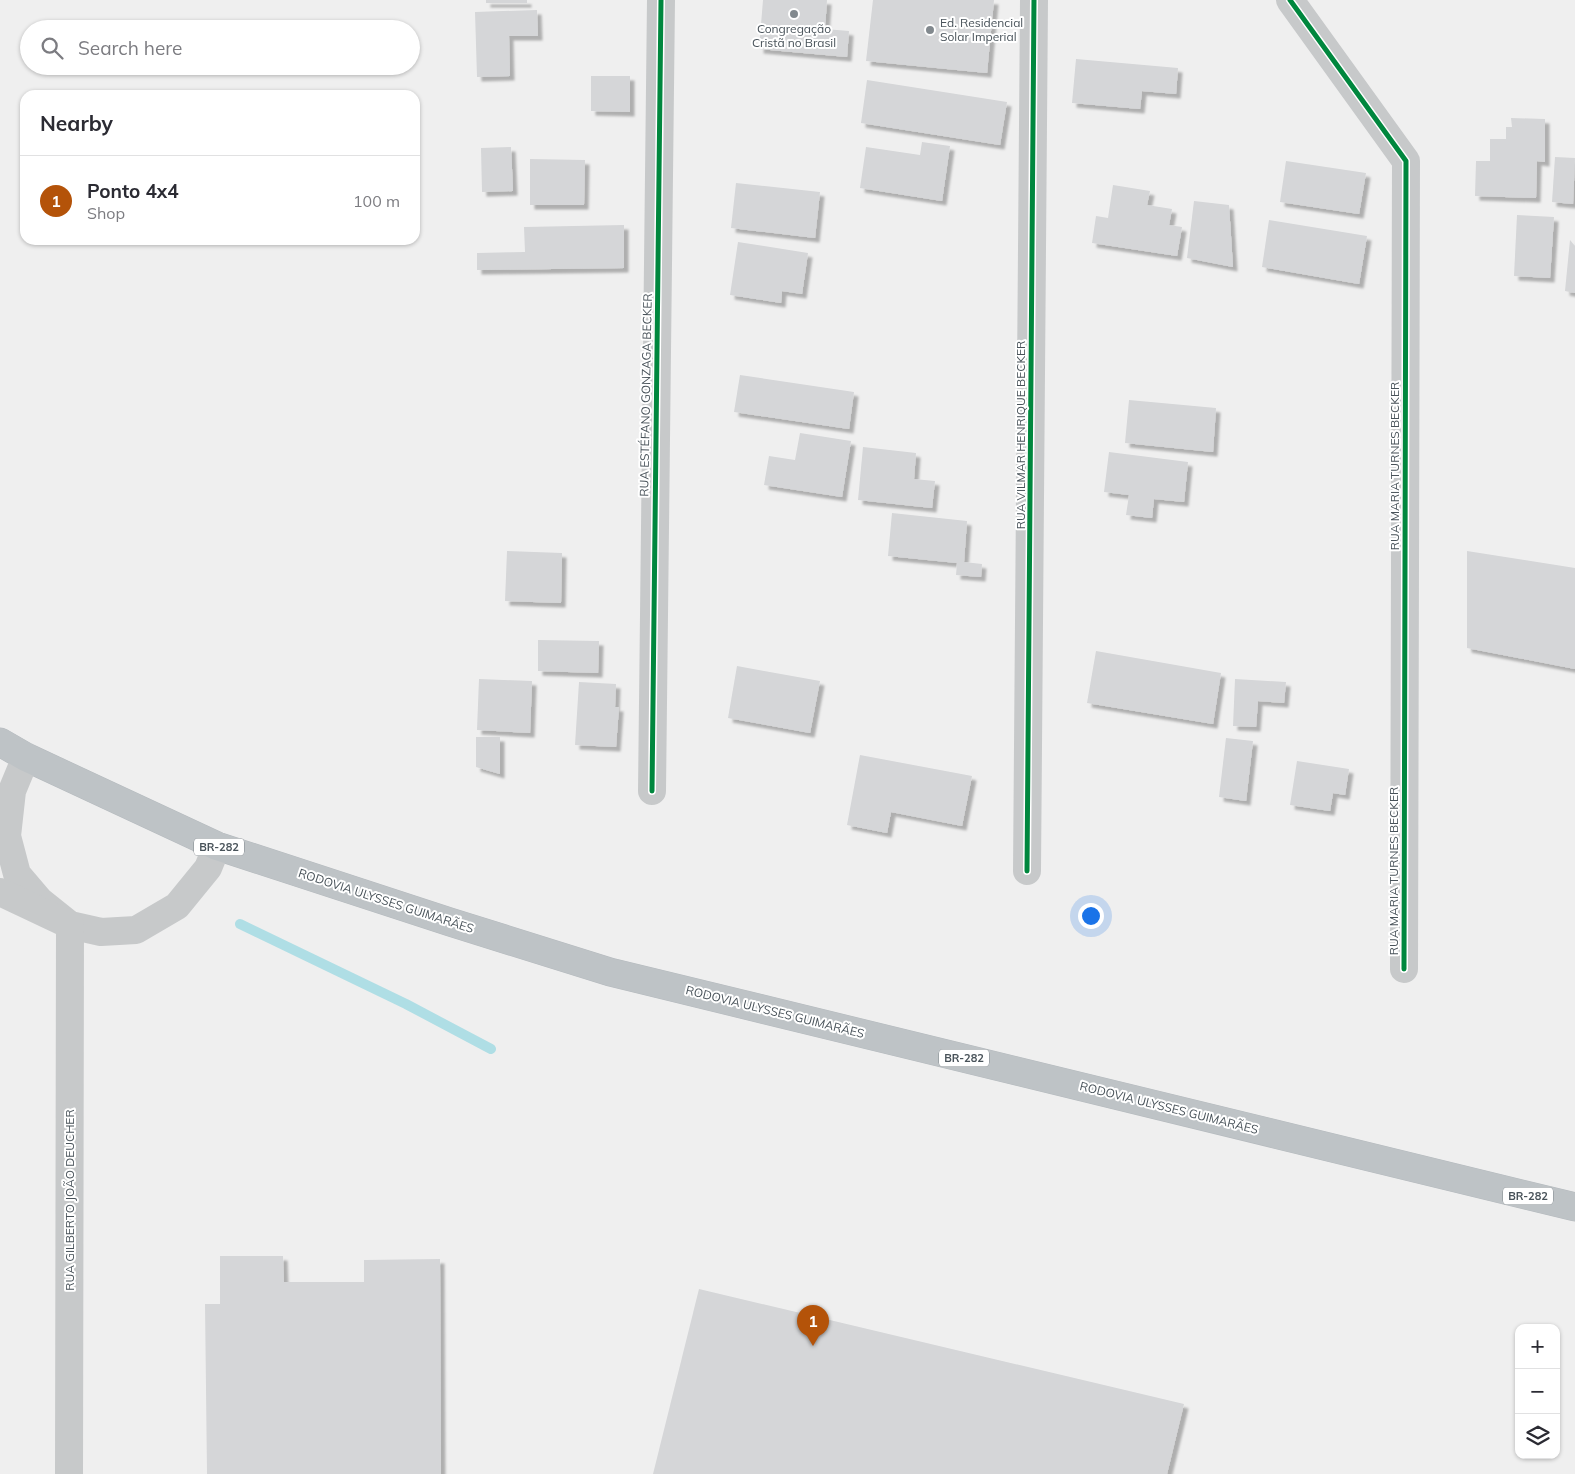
<!DOCTYPE html>
<html lang="en">
<head>
<meta charset="utf-8">
<style>
	:root { --surface:#fff; --page:#f7f7f7; --text:#2b2b33; --muted:#7c7c81; --line:#e1e1e2; --accent:#b45309 }
	body { margin:0; font-family:Mulish,sans-serif; background:var(--page); color:var(--text) }
	.controls { position:absolute; right:15px; bottom:15px; display:grid; overflow:hidden; border-radius:10px; box-shadow:0 1px 4px #0004 }
	.controls button { width:45px; height:45px; display:grid; place-items:center; padding:0; border:0; border-bottom:1px solid var(--line); background:var(--surface); color:var(--text); font:25px sans-serif }
	.you { position:absolute; left:1090px; top:915px; width:18px; height:18px; margin:-12px; border:4px solid #fff; border-radius:50%; background:#1a73e8; box-shadow:0 0 0 8px #1a73e833 }
	.badge { display:grid; place-items:center; width:32px; height:32px; border-radius:50%; background:var(--accent); color:#fff; font-size:16px; font-weight:700 }
	.pin { position:absolute; translate:-50% -41px; filter:drop-shadow(0 1px 2px #0008) }
	.pin::after { content:''; position:absolute; top:26px; width:18px; height:15px; background:inherit; clip-path:polygon(0 0,100% 0,50% 100%) }
	.list { margin:0; padding:0; list-style:none }
	h2 { display:flex; justify-content:space-between; align-items:center; height:65px; margin:0; padding:0 20px; font-size:21px }
	h2 small { font-size:16px; font-weight:400; color:var(--muted) }
	.list li { display:grid; grid-template-columns:32px 1fr auto; gap:15px; align-items:center; box-sizing:border-box; height:90px; padding:0 20px; border-top:1px solid var(--line) }
	.list b { display:block; font-size:19px; white-space:nowrap }
	.list p { margin:0; font-size:16px; white-space:nowrap; color:var(--muted) }
	.list em { font-size:16px; font-style:normal; color:var(--muted) }
	.icon { flex:none; width:28px; height:28px; fill:none; stroke:currentColor; stroke-width:2; stroke-linecap:round; stroke-linejoin:round }
	.map { position:relative; flex:none; width:1575px; height:1474px; overflow:hidden }
	.search { position:absolute; background:var(--surface); box-shadow:0 1px 4px #0004; left:20px; top:20px; width:400px; height:55px; display:flex; align-items:center; gap:12px; box-sizing:border-box; padding:0 18px; border-radius:28px; color:var(--muted); font-size:19px }
	.panel { position:absolute; background:var(--surface); box-shadow:0 1px 4px #0004; left:20px; top:90px; width:400px; height:155px; border-radius:15px }
	.map>svg:first-child { display:block }
	.lines { fill:none; stroke-linecap:round; stroke-linejoin:round }
	.stream { stroke:#afdee5; stroke-width:10 }
	.building { fill:#d5d6d8; filter:url(#shadow) }
	.trunk-casing { stroke:#b5babe; stroke-width:29 }
	.minor { stroke:#c7c9ca; stroke-width:28 }
	.trunk { stroke:#bec3c6; stroke-width:28 }
	.cycleway-casing { stroke:#fff; stroke-width:8 }
	.cycleway { stroke:#00873e; stroke-width:5 }
	.poi-dot { fill:#82898e; stroke:#fff; stroke-width:2 }
	.labels { text-anchor:middle; stroke-width:4; stroke-linejoin:round; paint-order:stroke }
	.shield { fill:#fff; stroke:#7f868b; stroke-width:1 }
	.shield-label { font-size:11px; font-weight:bold; fill:#485259 }
	.poi-label { font-size:12px; fill:#485259; stroke:#fff; text-anchor:start }
	.street-label { font-size:12px; fill:#485259; stroke:#fff }
</style>
</head>
<body>
<div class="map">
<svg width="1575" height="1474" viewBox="0 0 1575 1474">
	<defs>
		<filter id="shadow"><feDropShadow dx="4.5" dy="4.5" stdDeviation="1" flood-color="#0004"/></filter>
	</defs>
	<rect width="100%" height="100%" fill="#efefef"/>
	<g class="lines">
		<path class="stream" d="M240,924L406,1004L491,1049"/>
	</g>
	<g class="building">
		<rect x="486" y="0" width="41" height="3"/>
		<path d="M763,0H827L825,29L849,31L847,57L759,49Z"/>
		<path d="M873,0H994L987,73L866,61Z"/>
		<path d="M537,10L538,36H509L510,76L477,77L475,12Z"/>
		<path d="M1076,59L1178,68L1176,94L1142,91L1140,109L1072,103Z"/>
		<path d="M591,76H630V112L591,111Z"/>
		<path d="M867,80L1007,102L1000,145L861,123Z"/>
		<path d="M1511,118L1545,119V162L1537,161L1536,198L1475,196L1476,161H1490V139H1506V127H1512Z"/>
		<path d="M922,142L950,146L942,201L860,188L866,147L920,155Z"/>
		<path d="M511,147L513,191L482,192L481,148Z"/>
		<path d="M1555,157L1575,158L1573,204L1552,202Z"/>
		<path d="M530,159L585,160L584,205H530Z"/>
		<path d="M1286,161L1366,173L1359,214L1280,202Z"/>
		<path d="M736,183L820,192L815,238L731,228Z"/>
		<path d="M1113,185L1150,191L1147,205L1172,209L1169,225L1182,227L1177,256L1092,243L1096,216L1108,218Z"/>
		<path d="M1194,201L1229,205L1233,267L1187,258Z"/>
		<path d="M1517,215L1554,217L1550,278L1514,276Z"/>
		<path d="M1269,220L1367,236L1359,284L1262,267Z"/>
		<path d="M624,225V268L477,270V253L525,252L524,227Z"/>
		<path d="M1570,240L1575,246V293L1565,291Z"/>
		<path d="M738,242L808,253L802,294L782,291L781,303L730,295Z"/>
		<path d="M740,375L854,392L849,429L734,412Z"/>
		<path d="M1129,400L1216,408L1213,452L1125,443Z"/>
		<path d="M800,433L851,441L842,497L764,485L769,456L795,460Z"/>
		<path d="M863,447L916,453L914,479L935,481L932,508L858,500Z"/>
		<path d="M1109,452L1188,462L1184,502L1154,499L1152,518L1126,515L1129,495L1104,492Z"/>
		<path d="M892,513L967,521L964,562L982,564L981,577L956,575L957,563L888,556Z"/>
		<path d="M507,551L562,553L561,603L505,601Z"/>
		<path d="M1467,551L1575,568V669L1467,648Z"/>
		<path d="M538,640L599,641L598,673L538,671Z"/>
		<path d="M1096,651L1221,673L1213,724L1087,703Z"/>
		<path d="M737,666L820,681L810,733L728,718Z"/>
		<path d="M479,679L532,681L530,733L477,730Z"/>
		<path d="M1235,679L1286,682L1284,703L1258,701L1256,727L1233,726Z"/>
		<path d="M579,682L616,684L615,707H619L616,747L575,745Z"/>
		<path d="M476,737H500V774L476,767Z"/>
		<path d="M1226,738L1253,741L1246,801L1219,797Z"/>
		<path d="M860,755L972,776L962,826L891,812L887,833L847,825Z"/>
		<path d="M1297,761L1349,769L1345,795L1333,793L1330,811L1290,805Z"/>
		<path d="M220,1256H283L284,1282H364V1260L440,1259L441,1474H207L205,1304H220Z"/>
		<path d="M699,1289L1184,1404L1167,1474H653Z"/>
	</g>
	<g class="lines">
		<g class="trunk-casing">
			<path id="trunk" d="M0,742L26,757L217,846L450,922L610,972L1575,1207"/>
		</g>
		<g class="minor">
			<path d="M1290,0L1406,161L1404,969"/>
			<path d="M26,757L12,791L7,836L17,874L40,901L70,925L101,932L136,930L177,906L208,868L217,846"/>
			<path d="M652,791L661,0"/>
			<path d="M1027,871L1034,0"/>
			<path d="M0,892L70,925L69,1474"/>
		</g>
		<use href="#trunk" class="trunk"/>
		<g class="cycleway-casing">
			<g id="cycleway">
				<path d="M1290,0L1406,161L1404,969"/>
				<path d="M652,791L661,0"/>
				<path d="M1027,871L1034,0"/>
			</g>
		</g>
		<use href="#cycleway" class="cycleway"/>
	</g>
	<g class="poi-dot">
		<circle cx="794" cy="14" r="5"/>
		<circle cx="930" cy="30" r="5"/>
	</g>
	<g class="labels">
		<g class="shield">
			<rect x="194" y="838.5" width="50" height="17" rx="4"/>
			<rect x="939" y="1049.5" width="50" height="17" rx="4"/>
			<rect x="1503" y="1187.5" width="50" height="17" rx="4"/>
		</g>
		<g class="shield-label">
			<text x="219" y="851">BR-282</text>
			<text x="964" y="1062">BR-282</text>
			<text x="1528" y="1200">BR-282</text>
		</g>
		<g class="poi-label">
			<text x="940" y="27">Ed. Residencial<tspan x="940" dy="14">Solar Imperial</tspan></text>
			<text x="794" y="33" text-anchor="middle">Congregação<tspan x="794" dy="14">Cristã no Brasil</tspan></text>
		</g>
		<g class="street-label">
			<text transform="translate(646 395) rotate(-89)" y="4">RUA ESTÉFANO GONZAGA BECKER</text>
			<text transform="translate(1021 435) rotate(-90)" y="4">RUA VILMAR HENRIQUE BECKER</text>
			<text transform="translate(1395 466) rotate(-90)" y="4">RUA MARIA TURNES BECKER</text>
			<text transform="translate(1394 871) rotate(-90)" y="4">RUA MARIA TURNES BECKER</text>
			<text transform="translate(386 901) rotate(18)" y="4">RODOVIA ULYSSES GUIMARÃES</text>
			<text transform="translate(775 1012) rotate(14)" y="4">RODOVIA ULYSSES GUIMARÃES</text>
			<text transform="translate(1169 1108) rotate(14)" y="4">RODOVIA ULYSSES GUIMARÃES</text>
			<text transform="translate(70 1200) rotate(-90)" y="4">RUA GILBERTO JOÃO DEUCHER</text>
		</g>
	</g>
</svg>
<div class="controls">
<button>+</button>
<button>−</button>
<button><svg class="icon" aria-label="layers" viewBox="0 0 24 24"><path d="M12 4l9 5-9 5-9-5zM3 14l9 5 9-5"/></svg></button>
</div>
<div class="you"></div>
<div class="pin badge" style="left:813px;top:1346px">1</div>
<div class="search"><svg class="icon" aria-label="search" viewBox="0 0 24 24"><circle cx="10" cy="10" r="6"/><path d="M15 15l6 6"/></svg>Search here</div>
<section class="panel">
<h2>Nearby<small></small></h2>
<ul class="list">
<li><span class="badge">1</span><div><b>Ponto 4x4</b><p>Shop</p></div><em>100 m</em></li>
</ul>
</section>
</div>
</body>
</html>
